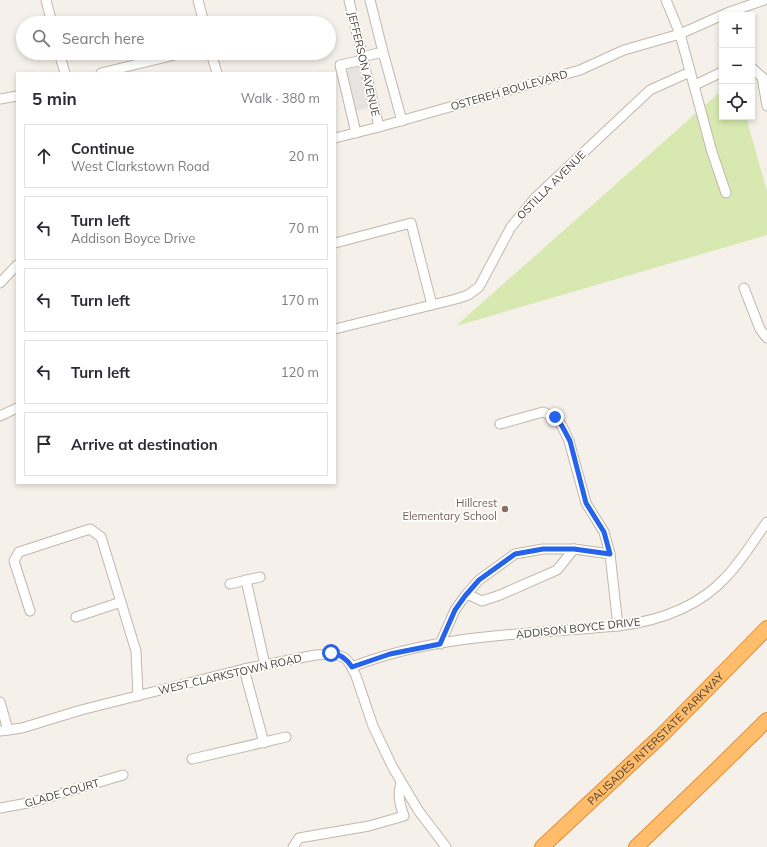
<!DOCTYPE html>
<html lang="en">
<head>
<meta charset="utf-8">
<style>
	:root { --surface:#fff; --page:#f7f7f7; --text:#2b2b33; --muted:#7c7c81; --line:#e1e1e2 }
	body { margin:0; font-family:Mulish,sans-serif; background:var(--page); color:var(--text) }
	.controls { position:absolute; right:12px; top:12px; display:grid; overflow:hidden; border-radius:0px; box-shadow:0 2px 6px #0003 }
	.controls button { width:36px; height:36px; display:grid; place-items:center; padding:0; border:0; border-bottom:1px solid var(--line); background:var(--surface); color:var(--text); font:20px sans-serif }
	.stop { position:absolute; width:12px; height:12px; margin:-9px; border:3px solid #2563eb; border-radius:50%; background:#fff }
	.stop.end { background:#2563eb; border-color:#fff; box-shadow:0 1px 4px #0008 }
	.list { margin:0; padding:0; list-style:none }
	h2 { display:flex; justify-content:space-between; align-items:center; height:52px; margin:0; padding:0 16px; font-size:17px }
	h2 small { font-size:13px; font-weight:400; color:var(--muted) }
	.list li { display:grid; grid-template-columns:26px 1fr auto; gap:12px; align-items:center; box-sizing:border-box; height:64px; margin:0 8px 8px; padding:0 8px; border:1px solid var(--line); border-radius:0px }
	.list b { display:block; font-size:15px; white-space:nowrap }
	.list p { margin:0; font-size:13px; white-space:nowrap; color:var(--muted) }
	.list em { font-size:13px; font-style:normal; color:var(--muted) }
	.icon { flex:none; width:22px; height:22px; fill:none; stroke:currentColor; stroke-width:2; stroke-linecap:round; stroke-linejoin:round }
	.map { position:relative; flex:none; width:767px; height:847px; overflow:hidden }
	.search { position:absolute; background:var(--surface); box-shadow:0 2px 6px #0003; left:16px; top:16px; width:320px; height:44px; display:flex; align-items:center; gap:10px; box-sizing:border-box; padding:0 14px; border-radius:22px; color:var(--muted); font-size:15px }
	.panel { position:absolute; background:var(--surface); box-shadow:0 2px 6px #0003; left:16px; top:72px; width:320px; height:412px; border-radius:0px }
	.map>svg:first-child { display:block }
	.green { fill:#d7e9b1 }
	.parking { fill:#e6e3e1 }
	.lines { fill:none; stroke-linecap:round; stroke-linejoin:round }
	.minor-casing { stroke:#c1b7ab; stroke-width:11 }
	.highway-casing { stroke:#e18f37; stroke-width:16 }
	.minor { stroke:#fff; stroke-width:9 }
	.highway { stroke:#ffbc6a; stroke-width:14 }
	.route { stroke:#2563eb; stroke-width:5 }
	.education-dot { fill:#8d6e63; stroke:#fff; stroke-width:1.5 }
	.labels { text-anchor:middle; stroke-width:3.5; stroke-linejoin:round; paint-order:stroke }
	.street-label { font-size:11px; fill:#494037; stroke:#fff }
	.education-label { font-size:11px; fill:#785e54; stroke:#fff; text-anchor:end }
</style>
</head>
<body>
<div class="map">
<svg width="767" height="847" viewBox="0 0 767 847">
	<rect width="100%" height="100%" fill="#f5f0e9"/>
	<path class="green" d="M722,90V117H746L767,191V235L456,326Z"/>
	<path class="parking" d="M359,66L369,108L346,114L336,71Z"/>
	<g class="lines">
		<g class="minor-casing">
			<g id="minor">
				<path d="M46,0L52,23"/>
				<path d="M198,0L204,23"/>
				<path d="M349,0L379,127"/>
				<path d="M370,0L383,52"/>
				<path d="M666,0L680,34L712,152L726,193"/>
				<path d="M59,53L65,73"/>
				<path d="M211,53L217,73"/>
				<path d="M362,57L383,52L402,121"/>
				<path d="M752,68L765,80"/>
				<path d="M101,73L183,53"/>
				<path d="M762,77L767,106"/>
				<path d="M695,85L722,72"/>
				<path d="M0,99L17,96"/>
				<path d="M356,133L340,65L363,60"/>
				<path d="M335,138L379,127L580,70L624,50L680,34L727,13L764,0"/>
				<path d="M335,243L411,223L432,305"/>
				<path d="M0,283L17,265"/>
				<path d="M744,288L760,329L767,338"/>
				<path d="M335,329L456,299L468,295L479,287L511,227L536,197L650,90L690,72"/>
				<path d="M0,416L17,408"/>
				<path d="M500,424L543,412L555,417L562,426L569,441L586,503L604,532L610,554"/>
				<path d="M246,580L265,665"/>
				<path d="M230,584L260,577"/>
				<path d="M467,594L482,601L500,595L557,570L574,549"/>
				<path d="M30,611L14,561L19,552L90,529L101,537L136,651L138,696"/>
				<path d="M76,617L121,602"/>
				<path d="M440,644L455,610L465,596L479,580L515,554L543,549H574L610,554L618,626"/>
				<path d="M352,667C435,634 530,634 618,626C659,621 699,607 727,576C742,560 754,540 767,522"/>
				<path d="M244,669L264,743"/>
				<path d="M0,702L8,730"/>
				<path d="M0,731L22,728L81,710L244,669L315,655L335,654L345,658L350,664L356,676L373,726L392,766L418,810L446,847"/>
				<path d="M192,759L286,737"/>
				<path d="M0,808L33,802L123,775"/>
				<path d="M293,847L299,838L369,826L404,816C400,805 397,795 401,783"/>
			</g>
		</g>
		<g class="highway-casing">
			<g id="highway">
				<path id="s1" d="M542,847L663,734L767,628"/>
				<path d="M636,847L711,775L767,720"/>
			</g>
		</g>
		<use href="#minor" class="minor"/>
		<use href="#highway" class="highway"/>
	</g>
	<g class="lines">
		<path class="route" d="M331,653C340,654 347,659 352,667L390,654L440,644L455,610L465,596L479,580L515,554L543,549H574L610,554L604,532L586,503L570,441L562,426L555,417"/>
	</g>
	<circle class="education-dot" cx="505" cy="509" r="4"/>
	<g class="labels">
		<g class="street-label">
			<text transform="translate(364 64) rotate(77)" y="4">JEFFERSON AVENUE</text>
			<text transform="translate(509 90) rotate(-16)" y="4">OSTEREH BOULEVARD</text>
			<text transform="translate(551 185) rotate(-45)" y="4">OSTILLA AVENUE</text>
			<text transform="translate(578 628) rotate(-6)" y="4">ADDISON BOYCE DRIVE</text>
			<text transform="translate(230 674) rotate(-13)" y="4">WEST CLARKSTOWN ROAD</text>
			<text dy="4" stroke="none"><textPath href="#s1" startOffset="157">PALISADES INTERSTATE PARKWAY</textPath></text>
			<text transform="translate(62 793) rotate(-16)" y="4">GLADE COURT</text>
		</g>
		<g class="education-label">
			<text x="497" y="507">Hillcrest<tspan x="497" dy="13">Elementary School</tspan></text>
		</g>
	</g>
</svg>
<div class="controls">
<button>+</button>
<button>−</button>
<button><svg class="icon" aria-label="locate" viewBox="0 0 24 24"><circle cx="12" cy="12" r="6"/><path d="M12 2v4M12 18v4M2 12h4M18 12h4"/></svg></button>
</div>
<div class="stop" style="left:331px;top:653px"></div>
<div class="stop end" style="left:555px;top:417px"></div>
<div class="search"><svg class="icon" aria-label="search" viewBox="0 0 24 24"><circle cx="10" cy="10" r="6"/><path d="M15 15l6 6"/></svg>Search here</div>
<section class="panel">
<h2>5 min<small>Walk · 380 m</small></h2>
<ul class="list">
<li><svg class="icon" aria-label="ahead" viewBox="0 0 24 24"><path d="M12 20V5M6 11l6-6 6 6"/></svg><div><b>Continue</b><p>West Clarkstown Road</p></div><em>20 m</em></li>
<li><svg class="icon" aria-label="left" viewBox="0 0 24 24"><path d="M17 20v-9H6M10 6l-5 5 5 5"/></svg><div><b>Turn left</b><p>Addison Boyce Drive</p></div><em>70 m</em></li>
<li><svg class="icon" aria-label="left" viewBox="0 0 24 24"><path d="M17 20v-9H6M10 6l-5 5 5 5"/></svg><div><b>Turn left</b></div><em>170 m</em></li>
<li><svg class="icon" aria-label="left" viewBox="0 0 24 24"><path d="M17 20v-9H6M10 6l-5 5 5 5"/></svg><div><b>Turn left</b></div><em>120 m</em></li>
<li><svg class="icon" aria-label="arrive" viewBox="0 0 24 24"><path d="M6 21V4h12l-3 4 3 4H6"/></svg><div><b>Arrive at destination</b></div></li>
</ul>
</section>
</div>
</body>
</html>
